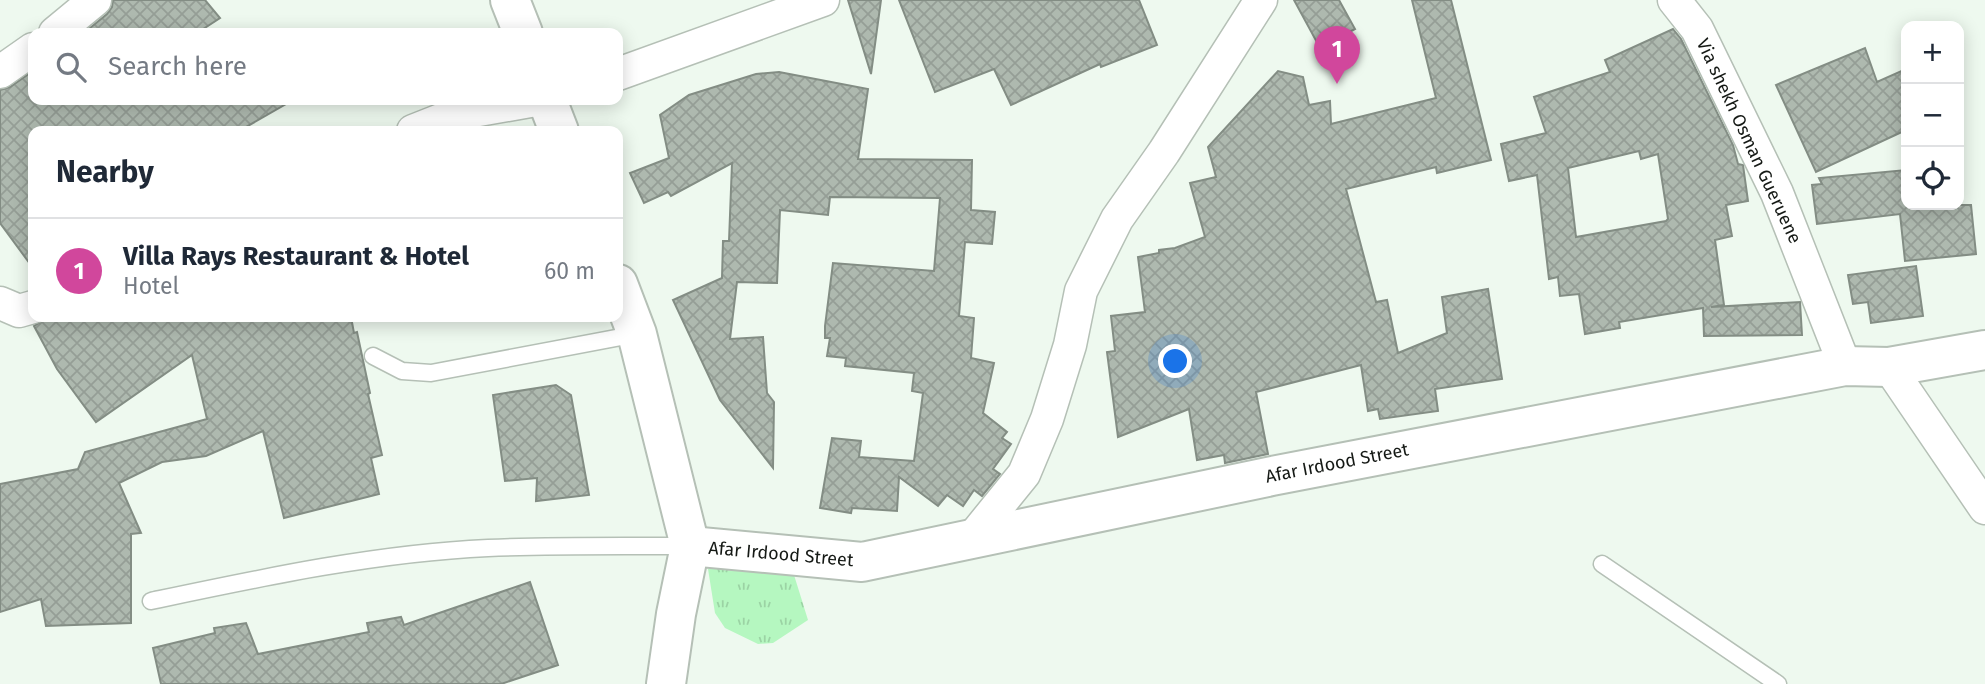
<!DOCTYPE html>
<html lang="en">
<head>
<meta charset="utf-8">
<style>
	:root { --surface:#fff; --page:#f6f6f7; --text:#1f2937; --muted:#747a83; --line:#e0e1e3; --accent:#db2777 }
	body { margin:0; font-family:"Fira Sans",sans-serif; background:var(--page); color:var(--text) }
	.controls { position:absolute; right:21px; top:21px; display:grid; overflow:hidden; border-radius:14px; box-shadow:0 4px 18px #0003 }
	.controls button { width:63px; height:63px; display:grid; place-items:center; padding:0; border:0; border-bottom:2px solid var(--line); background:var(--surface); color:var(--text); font:35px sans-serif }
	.you { position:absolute; left:1176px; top:362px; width:24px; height:24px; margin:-18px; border:5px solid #fff; border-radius:50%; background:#1a73e8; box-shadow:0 0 0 10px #1a73e833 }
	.badge { display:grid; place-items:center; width:46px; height:46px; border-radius:50%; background:var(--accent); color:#fff; font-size:23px; font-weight:700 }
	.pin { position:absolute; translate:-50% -58px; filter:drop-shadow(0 2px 4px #0008) }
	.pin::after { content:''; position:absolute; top:37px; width:24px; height:21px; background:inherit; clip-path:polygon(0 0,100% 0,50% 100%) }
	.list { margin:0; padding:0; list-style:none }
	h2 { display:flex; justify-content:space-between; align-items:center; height:91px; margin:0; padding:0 28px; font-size:30px }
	h2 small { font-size:23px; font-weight:400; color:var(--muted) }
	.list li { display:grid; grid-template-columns:46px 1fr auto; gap:21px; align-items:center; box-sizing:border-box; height:105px; padding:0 28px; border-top:2px solid var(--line) }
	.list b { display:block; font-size:26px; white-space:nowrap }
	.list p { margin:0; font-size:23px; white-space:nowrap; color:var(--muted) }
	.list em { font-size:23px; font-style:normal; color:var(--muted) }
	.icon { flex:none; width:38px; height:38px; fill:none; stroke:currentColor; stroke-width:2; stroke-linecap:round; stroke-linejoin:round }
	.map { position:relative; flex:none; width:1985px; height:684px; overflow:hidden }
	.search { position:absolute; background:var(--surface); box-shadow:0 4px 18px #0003; left:28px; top:28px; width:595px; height:77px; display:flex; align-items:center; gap:18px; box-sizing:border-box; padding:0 24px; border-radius:14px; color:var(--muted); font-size:26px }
	.panel { position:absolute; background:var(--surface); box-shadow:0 4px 18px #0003; left:28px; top:126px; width:595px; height:196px; border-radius:14px }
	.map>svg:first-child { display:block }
	.grass { fill:url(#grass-tufts) }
	.building { fill:url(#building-cross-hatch); stroke:#838d84; stroke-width:2; fill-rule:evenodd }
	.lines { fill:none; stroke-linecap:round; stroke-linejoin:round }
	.lane-casing { stroke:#b5c0b6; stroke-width:19 }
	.street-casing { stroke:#b5c0b6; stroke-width:35 }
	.secondary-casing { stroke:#b5c0b6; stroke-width:42 }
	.lane { stroke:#fff; stroke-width:16 }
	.street { stroke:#fff; stroke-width:32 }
	.secondary { stroke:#fff; stroke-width:38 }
	.labels { text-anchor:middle; stroke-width:6; stroke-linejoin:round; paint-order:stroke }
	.street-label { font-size:18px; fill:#151915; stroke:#fff }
</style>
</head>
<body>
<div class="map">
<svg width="1985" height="684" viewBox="0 0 1985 684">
	<defs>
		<pattern id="grass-tufts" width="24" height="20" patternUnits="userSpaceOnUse" patternTransform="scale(1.75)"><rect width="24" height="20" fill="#b5f7c0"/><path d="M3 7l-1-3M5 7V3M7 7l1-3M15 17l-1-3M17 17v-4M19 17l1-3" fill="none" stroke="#9bd3a4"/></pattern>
		<pattern id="building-cross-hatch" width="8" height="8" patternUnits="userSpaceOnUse" patternTransform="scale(1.75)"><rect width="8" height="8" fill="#aeb9af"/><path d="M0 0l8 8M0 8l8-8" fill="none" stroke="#959e96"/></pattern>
	</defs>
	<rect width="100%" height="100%" fill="#eef9ef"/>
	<path class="grass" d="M790,562L808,620L773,643L758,644L725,628L715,613L708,569Z"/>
	<g class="building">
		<path d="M113,0H205L220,18L197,33H84L107,14L112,7Z"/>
		<path d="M848,0H881L871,74Z"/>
		<path d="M899,0H1139L1157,45L1101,67L1100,64L1011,105L994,69L935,92Z"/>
		<path d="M1294,0H1339L1355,29L1320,48Z"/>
		<path d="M1412,0H1451L1491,160L1437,173L1436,167L1346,189L1376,302L1387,300L1398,353L1447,333L1442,297L1488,289L1502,379L1435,389L1438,411L1380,419L1378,409L1368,411L1361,365L1256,392L1268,454L1225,463L1224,455L1197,460L1189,409L1118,437L1107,352L1115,351L1111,316L1145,312L1138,257L1159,253V250L1175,248L1205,237L1190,183L1216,177L1208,147L1278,71L1303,77L1309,105L1330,101L1331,124L1436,98Z"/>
		<path d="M1673,29L1681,39L1733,145L1738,164L1743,165L1748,201L1726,205L1732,236L1715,240L1724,305L1711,307L1800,302L1802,335L1704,336L1703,308L1619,322L1620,328L1585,334L1579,294L1560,296L1558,277L1549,279L1537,175L1509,181L1501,144L1546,133L1534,97L1610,72L1605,60ZM1639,151L1641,159L1658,154L1668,219L1666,221L1576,237L1568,168Z"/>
		<path d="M1865,48L1877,82L1906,69V130L1816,172L1776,85Z"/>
		<path d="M33,71V100H293L239,131H33V268L0,223V90L10,87Z"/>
		<path d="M779,72L868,89L858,159L972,160L971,210L995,212L992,244L965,242L959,316L974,318L971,358L994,363L983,413L1007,432L1002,438L1011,444L993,469L1000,474L982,496L974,490L963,506L947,495L938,506L899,477L897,511L852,508L851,513L820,508L832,438L861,441L859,457L914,461L923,393L912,391L914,373L845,366L846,358L827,356L830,338H825V326L833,263L934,271L940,198L830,197L828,215L780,210L777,283L737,282L730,339L763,337L767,393L774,402L773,468L720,400L673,300L722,278L723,241H729L732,163L671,196L668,192L644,203L630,173L669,158L660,115L689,95L756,74Z"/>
		<path d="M1906,170V205H1971L1976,254L1905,261L1900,214L1817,224L1812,185L1822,184L1819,178Z"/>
		<path d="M1916,266L1923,316L1871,323L1868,302L1853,304L1848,275Z"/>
		<path d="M48,317H182L186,321L202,317H351L354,333L357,332L370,393L368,394L382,455L371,458L379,494L284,518L263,431L206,456L162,462L119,483L141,533L131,534V623L46,626L41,599L0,612V484L78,469L85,452L207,419L192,355L96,422L57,369L34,326Z"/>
		<path d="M556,385L571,395L589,495L536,501L537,478L505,481L493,395Z"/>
		<path d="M530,582L558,665L501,684H161L153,648L215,633L214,628L246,623L258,654L369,632L367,623L401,617L404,625Z"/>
	</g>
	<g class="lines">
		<g class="lane-casing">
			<g id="lane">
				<path d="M373,356L402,371L431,373L637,334"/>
				<path d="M1602,564L1778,684"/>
				<path d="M151,601C260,578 376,553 488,548C555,545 623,546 690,546"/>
			</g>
		</g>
		<g class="street-casing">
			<g id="street">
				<path d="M1674,0L1697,29L1777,193L1845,366"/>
				<path d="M55,33L95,0"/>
				<path d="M0,72L33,49"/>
				<path d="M618,74L823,0"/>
				<path d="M413,131L456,114L536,100"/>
				<path d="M0,303L19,311L33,307"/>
				<path d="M1889,367L1985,508"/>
				<path d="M973,537L1024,474L1047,419L1070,345L1081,291L1117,219L1164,152L1261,0"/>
			</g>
		</g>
		<g class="secondary-casing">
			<g id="secondary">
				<path d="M510,0L523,33"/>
				<path d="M547,100L559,131"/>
				<path d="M618,284L637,334L690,546L676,614L666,684"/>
				<path d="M690,546L862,562L1272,476L1845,366L1889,367L1985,350"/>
			</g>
		</g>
		<use href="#lane" class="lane"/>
		<use href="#street" class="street"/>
		<use href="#secondary" class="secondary"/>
	</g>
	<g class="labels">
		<g class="street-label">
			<text transform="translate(1749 141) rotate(65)" y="6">Via shekh Osman Gueruene</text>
			<text transform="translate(1337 463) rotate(-11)" y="6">Afar Irdood Street</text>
			<text transform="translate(781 554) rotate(5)" y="6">Afar Irdood Street</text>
		</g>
	</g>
</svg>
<div class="controls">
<button>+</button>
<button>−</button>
<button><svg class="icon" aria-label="locate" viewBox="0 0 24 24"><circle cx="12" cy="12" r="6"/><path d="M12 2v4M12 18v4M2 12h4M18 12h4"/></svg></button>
</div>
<div class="you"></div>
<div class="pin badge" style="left:1337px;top:84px;background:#d1479c">1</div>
<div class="search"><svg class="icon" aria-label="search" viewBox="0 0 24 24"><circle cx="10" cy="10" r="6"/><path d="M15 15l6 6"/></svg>Search here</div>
<section class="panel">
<h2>Nearby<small></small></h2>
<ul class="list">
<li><span class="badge" style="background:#d1479c">1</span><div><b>Villa Rays Restaurant &amp; Hotel</b><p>Hotel</p></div><em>60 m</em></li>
</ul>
</section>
</div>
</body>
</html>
